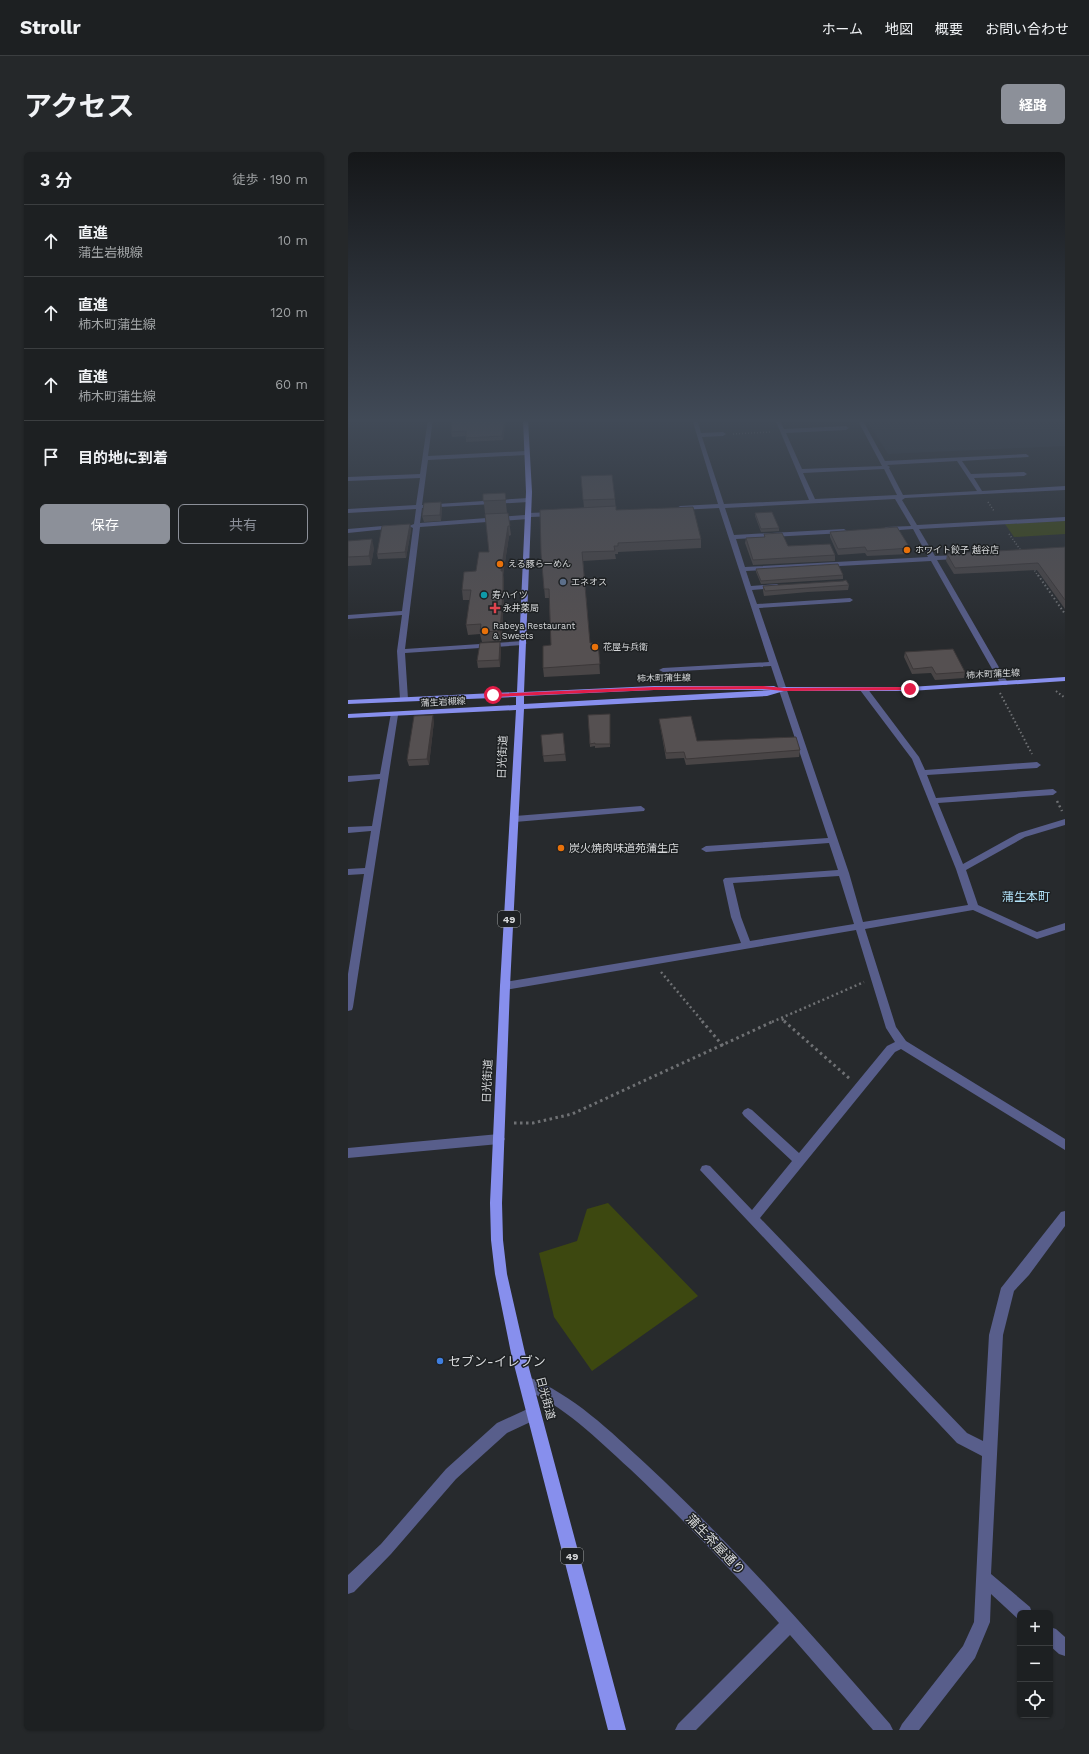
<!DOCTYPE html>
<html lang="ja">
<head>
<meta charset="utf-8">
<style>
	:root { --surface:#1d2022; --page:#25282a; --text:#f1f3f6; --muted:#a0a3a5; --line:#3b3e40; --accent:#8c9099 }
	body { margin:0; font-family:"Work Sans","Noto Sans JP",sans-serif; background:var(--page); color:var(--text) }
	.controls { position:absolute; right:12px; bottom:12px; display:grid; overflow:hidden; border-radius:6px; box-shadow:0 1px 3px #0004 }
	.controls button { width:36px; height:36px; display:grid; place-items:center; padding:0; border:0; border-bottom:1px solid var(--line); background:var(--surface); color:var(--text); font:20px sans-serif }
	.stop { position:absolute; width:12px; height:12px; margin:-9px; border:3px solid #e11d48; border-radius:50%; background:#fff }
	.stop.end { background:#e11d48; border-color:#fff; box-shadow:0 1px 4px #0008 }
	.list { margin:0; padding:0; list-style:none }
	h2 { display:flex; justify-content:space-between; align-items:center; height:52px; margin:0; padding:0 16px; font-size:17px }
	h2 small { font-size:13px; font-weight:400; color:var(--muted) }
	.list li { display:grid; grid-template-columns:26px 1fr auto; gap:12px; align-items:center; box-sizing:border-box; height:72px; padding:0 16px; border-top:1px solid var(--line) }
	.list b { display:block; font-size:15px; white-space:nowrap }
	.list p { margin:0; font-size:13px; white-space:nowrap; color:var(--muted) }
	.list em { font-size:13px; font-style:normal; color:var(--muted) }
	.actions { display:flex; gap:8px; padding:12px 16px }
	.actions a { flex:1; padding:9px 0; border:1px solid var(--accent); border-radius:6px; text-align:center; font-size:14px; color:var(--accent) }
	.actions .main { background:var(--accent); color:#fff }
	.icon { flex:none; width:22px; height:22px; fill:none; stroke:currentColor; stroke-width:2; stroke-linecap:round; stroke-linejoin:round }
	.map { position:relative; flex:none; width:717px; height:1578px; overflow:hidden; border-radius:6px }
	header { display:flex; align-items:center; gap:24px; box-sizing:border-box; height:56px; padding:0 20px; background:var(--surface); border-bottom:1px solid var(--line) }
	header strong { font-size:19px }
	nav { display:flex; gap:22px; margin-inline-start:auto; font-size:14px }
	.intro { display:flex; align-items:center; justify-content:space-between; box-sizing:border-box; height:96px; padding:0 24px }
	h1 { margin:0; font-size:28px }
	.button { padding:10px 18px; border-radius:6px; background:var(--accent); color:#fff; font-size:14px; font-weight:700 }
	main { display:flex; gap:24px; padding:0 24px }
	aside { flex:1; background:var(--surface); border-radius:6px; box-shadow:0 1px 3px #0004 }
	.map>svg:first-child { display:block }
	.built { fill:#2d343c }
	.green { fill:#3d4810 }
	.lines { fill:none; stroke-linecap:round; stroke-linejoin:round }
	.path-far3 { stroke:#6f7174; stroke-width:1.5; stroke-dasharray:1 2; stroke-linecap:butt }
	.path-far2 { stroke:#6f7174; stroke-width:2; stroke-dasharray:1.5 2.5; stroke-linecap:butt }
	.path-far1 { stroke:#6f7174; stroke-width:2.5; stroke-dasharray:2 3; stroke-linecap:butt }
	.path { stroke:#6f7174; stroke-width:3; stroke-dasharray:2.5 3.5; stroke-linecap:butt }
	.minor { fill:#585e8b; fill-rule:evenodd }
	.major { fill:#878fed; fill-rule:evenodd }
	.wall { fill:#494546 }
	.shaded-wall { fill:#3c3839 }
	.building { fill:#555051; stroke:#3c3839 }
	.route { fill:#e11d48 }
	.food-dot { fill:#e8710a; stroke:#1e2123; stroke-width:1.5 }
	.service-dot { fill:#5c6f8a; stroke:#1e2123; stroke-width:1.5 }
	.culture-dot { fill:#0f9aa8; stroke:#1e2123; stroke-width:1.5 }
	.health-dot { fill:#e0444e; stroke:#1e2123; stroke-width:1.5 }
	.shop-dot { fill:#3f7fe0; stroke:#1e2123; stroke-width:1.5 }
	.labels { text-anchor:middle; stroke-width:3; stroke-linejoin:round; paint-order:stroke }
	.far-poi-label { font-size:9px; fill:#d6d8da; stroke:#1e2123; text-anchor:start }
	.far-street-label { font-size:9px; fill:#d6d8da; stroke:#1e2123 }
	.shield { fill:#1e2123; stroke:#9fa1a3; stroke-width:1 }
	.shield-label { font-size:10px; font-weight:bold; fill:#d6d8da }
	.street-label { font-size:11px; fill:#d6d8da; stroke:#1e2123 }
	.poi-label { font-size:11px; fill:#d6d8da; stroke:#1e2123; text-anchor:start }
	.neighbourhood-label { font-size:12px; fill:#b2e3fa; stroke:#1e2123 }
	.near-poi-label { font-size:13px; fill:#d6d8da; stroke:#1e2123; text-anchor:start }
	.near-street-label { font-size:13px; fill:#d6d8da; stroke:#1e2123 }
</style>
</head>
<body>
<header>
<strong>Strollr</strong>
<nav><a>ホーム</a><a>地図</a><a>概要</a><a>お問い合わせ</a></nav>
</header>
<div class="intro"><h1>アクセス</h1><a class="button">経路</a></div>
<main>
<aside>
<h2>3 分<small>徒歩 · 190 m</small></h2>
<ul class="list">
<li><svg class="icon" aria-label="ahead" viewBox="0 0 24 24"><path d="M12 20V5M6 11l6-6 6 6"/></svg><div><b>直進</b><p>蒲生岩槻線</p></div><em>10 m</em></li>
<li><svg class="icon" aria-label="ahead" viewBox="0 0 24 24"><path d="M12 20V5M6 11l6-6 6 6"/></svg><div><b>直進</b><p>柿木町蒲生線</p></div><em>120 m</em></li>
<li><svg class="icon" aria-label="ahead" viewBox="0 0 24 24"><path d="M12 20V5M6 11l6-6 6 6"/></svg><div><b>直進</b><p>柿木町蒲生線</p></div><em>60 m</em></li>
<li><svg class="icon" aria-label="arrive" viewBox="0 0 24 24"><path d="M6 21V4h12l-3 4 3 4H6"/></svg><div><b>目的地に到着</b></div></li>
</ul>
<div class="actions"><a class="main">保存</a><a>共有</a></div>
</aside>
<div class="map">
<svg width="717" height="1578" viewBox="0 0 717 1578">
	<rect width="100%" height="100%" fill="#272a2d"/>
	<path class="built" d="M518,267H717V294L540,302Z"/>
	<g class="green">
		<path d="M717,369V382L666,385L657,372Z"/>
		<path d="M260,1051L350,1144L244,1219L206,1165L191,1101L229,1089L239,1057Z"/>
	</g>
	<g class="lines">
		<g class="path-far3">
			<path d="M385,282L422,280"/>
			<path d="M640,350L646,359"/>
			<path d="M661,382L674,400"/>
			<path d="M685,416L690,424"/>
		</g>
		<g class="path-far2">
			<path d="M690,423L717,462"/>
			<path d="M708,539L717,546"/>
			<path d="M652,541L684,602"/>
		</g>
		<g class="path-far1">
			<path d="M709,649L714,659"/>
			<path d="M313,820L355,870"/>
			<path d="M434,867L438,870"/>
			<path d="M424,870L516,830"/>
		</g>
		<g class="path">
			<path d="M354,869L375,894"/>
			<path d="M436,869L502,927"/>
			<path d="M166,971H185L224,962L426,869"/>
		</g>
		<g class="minor">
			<path d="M80,267H85L80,304L178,299L181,301L178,303L80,308L74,353L180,346L183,348L180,350L74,356L72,371L177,363L180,361L206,360L209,362L206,364L183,365L180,367L72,375L57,497L175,489L179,491L175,493L57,501L60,547L56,549L52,547L49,499L54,463L0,467V463L54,459L65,376L61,374L66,372L68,357L0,361V357L68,353L72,326L0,329V325L72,322Z"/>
			<path d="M344,267H349L353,281L375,280L378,282L375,284L354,285L376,352L461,348L427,267H431L436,277L498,274L501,276L498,278L438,281L454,317L534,314L509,267H514L537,309L678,302L681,304L680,305L614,309L623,322L676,320L679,322L676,324L626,326L634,339L717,334V338L557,346L554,348L569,373L717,365V369L571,377L587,404L612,403L615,405L612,407L589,408L660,531L659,533H656L652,531L583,409L398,419L403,434L429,432L432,434L429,436L404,438L409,452L502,446L505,448L502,450L411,456L501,721L515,770L620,753L608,717L564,607L512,538L513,536H519L571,605L577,618L689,610L693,613L689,616L579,623L588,646L705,637L709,640L705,643L590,651L615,712L671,681L717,667V673L677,685L618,718L630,753L689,780L717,771V778L689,787L625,758L517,777L548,875L558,889L717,987V998L553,897L547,900L412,1066L619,1281L635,1289L641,1183L653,1136L713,1060L717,1059V1074L681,1123L666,1139L655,1183L643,1422L682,1455L684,1461H672V1467H670L643,1442L642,1470L627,1506L571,1578H551L554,1572L615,1494L626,1470L634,1304L609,1291L352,1018L354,1014L358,1013L362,1014L404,1058L444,1009L396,964L394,961L396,958L400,956L404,958L451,1001L539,894L547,890L538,876L508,778L157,838L153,837L152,834L153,831L157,830L393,791L383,765L375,728L377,726L490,718L481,691L358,700L353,697L358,694L480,686L423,514L315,520L311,518L315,516L421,510L371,356L332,358L329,356L332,354L370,352ZM609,309L629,339L555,343L541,316L542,315L539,313ZM536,317L549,343L467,347L455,321ZM547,347L563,374L538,375L535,377L538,379L565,377L580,405L397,415L388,387L496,381L499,379L496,377L386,383L377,356ZM491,724L506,772L402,789L393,765L385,731Z"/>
			<path d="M46,373L49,375L48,376L0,381V377Z"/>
			<path d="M43,561H49L50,563L5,855L4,858L0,859V822L16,722L0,723V717L17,716L23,679L0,681V675L24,674L32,627L0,630V624L32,622Z"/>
			<path d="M293,654L297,657L296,659L167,670L163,667L167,664Z"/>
			<path d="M151,982L155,984L157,987L155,990L151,992L0,1006V996Z"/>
			<path d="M178,1224C226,1243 262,1279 299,1313C386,1394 464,1483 542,1572L545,1578H525L442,1483L348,1578H327L330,1572L431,1471C383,1418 334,1366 282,1317C248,1286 216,1253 173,1236L171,1231L173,1226Z"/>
			<path d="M186,1254L191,1256L193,1261L191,1266L159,1281L108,1327L43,1402L6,1440L0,1442V1423L33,1392L98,1317L149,1271Z"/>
			<path d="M702,1475L708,1477L717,1485V1504L711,1502L702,1494Z"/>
		</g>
		<path class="major" d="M175,267H180L184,340L176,540L306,534H426L430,536L436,535H562L717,525V529L562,539H436L419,544L176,557L162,834L154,1051L155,1088L159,1122L177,1201L278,1578H260L163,1201L147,1122L143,1088L142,1051L152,834L168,558L0,566V562L168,553V545L0,552V548L169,540L178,340ZM306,538H423L176,552V544Z"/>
	</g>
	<g class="wall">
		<path d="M158,267L155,288L118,290V284L104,285L103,280Z"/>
		<path d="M233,324L267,347L268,358L353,387V396L270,400V402H267L268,407L235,409L242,491H250L252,522L196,525L195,516L203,493L201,446H197L193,401L236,356Z"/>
		<path d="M157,341L159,361H160L163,383L161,384L155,423L156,429V450L153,489L134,490L132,482L120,483L118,473L122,448H115L114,438L141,400L135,342Z"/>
		<path d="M94,356L93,369L76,370L74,364Z"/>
		<path d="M407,361L431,376V379L413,380L407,364Z"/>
		<path d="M62,372L63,378L58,406L30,407L29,402Z"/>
		<path d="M482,380L562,396L561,402L519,404L517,401L490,403L482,385Z"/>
		<path d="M416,382L440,394L487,403V409L405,413L397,391L398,386L416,385Z"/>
		<path d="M0,389L26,396L23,413L0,414Z"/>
		<path d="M717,395V457L689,418L606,422L598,409L599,402Z"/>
		<path d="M408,417L495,423V427L413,432L408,420Z"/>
		<path d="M501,433L500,438L460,440L416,444L415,439V434Z"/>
		<path d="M153,496L152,515L130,516L129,509Z"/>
		<path d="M557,500L617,520L616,526L587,528L583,521L564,522L556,505Z"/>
		<path d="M262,562V595L247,596V594L242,595L240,563Z"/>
		<path d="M311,567L349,589L452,598L451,605L338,613L336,606L318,607L312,573Z"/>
		<path d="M86,569L81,613L61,614L59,608Z"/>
		<path d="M215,581L218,609L196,610L195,604Z"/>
	</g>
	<g class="shaded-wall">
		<path d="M157,267H158L155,288L154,284Z"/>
		<path d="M93,350L94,356L93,369L92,363Z"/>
		<path d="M62,372L63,378L58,406L57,400Z"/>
		<path d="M160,374L161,384L155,423L156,429V450L153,489L152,479L153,419Z"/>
		<path d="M24,387L26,396L23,413L21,404Z"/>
		<path d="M152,490L153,496L152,515L151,508Z"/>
		<path d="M85,563L86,569L81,613L79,607Z"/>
	</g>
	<g class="building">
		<path d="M104,267H157L154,284L118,286V279L103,280Z"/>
		<path d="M264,323L267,347L235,348L233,324Z"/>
		<path d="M157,341L158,348L135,349V342Z"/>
		<path d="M93,350L92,363L74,364L76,351Z"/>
		<path d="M268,354V358L345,355L353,387L270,391V394H266L267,399L234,400L242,491H250L252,512L195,516V494L203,493L201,437H196L193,401L192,358Z"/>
		<path d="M424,360L431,376L413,377L407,361Z"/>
		<path d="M160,361L162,374H160L153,419H155V440L152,479L132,480L133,472L118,473L123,438H114L116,420L128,419L131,400H141L137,362Z"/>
		<path d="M62,372L57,400L29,402L34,374Z"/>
		<path d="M549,375L562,396L519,399L517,395L490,397L482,380L535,376Z"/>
		<path d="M434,381L440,394L482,392L487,403L405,408L398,386L417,385L416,382Z"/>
		<path d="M24,387L21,404L0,405V389Z"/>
		<path d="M717,395V448L690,411L607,416L599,402Z"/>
		<path d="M490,412L495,423L413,429L408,417Z"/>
		<path d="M498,428L501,433L460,436L417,439L415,434L495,429Z"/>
		<path d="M152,490L151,508L129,509L132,491Z"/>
		<path d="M605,497L617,520L588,522L584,515L565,517L557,500Z"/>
		<path d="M262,562V592H247V591L242,592L240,563Z"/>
		<path d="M85,563L79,607L59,608L66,564Z"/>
		<path d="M343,564L349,589L448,585L452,598L338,607L336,600L318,601L311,567Z"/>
		<path d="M215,581L217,602L195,604L193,583Z"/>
	</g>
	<linearGradient id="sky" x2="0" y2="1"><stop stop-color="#151719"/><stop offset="0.55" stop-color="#414a57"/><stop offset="1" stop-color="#414a57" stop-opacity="0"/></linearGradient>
	<rect width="717" height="488" fill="url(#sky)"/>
	<path class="route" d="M415,534L436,536L562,535L565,537L562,538L436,539L415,537L306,538L145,545L143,543L145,542L306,535Z"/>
	<g class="food-dot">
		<circle cx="559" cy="398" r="4"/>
		<circle cx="152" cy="412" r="4"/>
		<circle cx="137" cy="479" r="4"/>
		<circle cx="247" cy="495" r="4"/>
		<circle cx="213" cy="696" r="4"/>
	</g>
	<circle class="service-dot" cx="215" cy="430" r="4"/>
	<circle class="culture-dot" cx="136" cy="443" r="4"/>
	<path class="health-dot" d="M145 450h4v4h4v4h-4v4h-4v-4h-4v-4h4z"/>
	<circle class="shop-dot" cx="92" cy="1209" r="4"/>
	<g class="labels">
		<g class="far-poi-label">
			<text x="567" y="401">ホワイト餃子 越谷店</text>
			<text x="160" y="415">える豚らーめん</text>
			<text x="223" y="433">エネオス</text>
			<text x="144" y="446">寿ハイツ</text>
			<text x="155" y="459">永井薬局</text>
			<text x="145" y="477">Rabeya Restaurant<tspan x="145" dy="10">&amp; Sweets</tspan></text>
			<text x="255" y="498">花屋与兵衛</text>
		</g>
		<g class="far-street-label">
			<text transform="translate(645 522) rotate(-3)" y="3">柿木町蒲生線</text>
			<text transform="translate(316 526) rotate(-1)" y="3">柿木町蒲生線</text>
			<text transform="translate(95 550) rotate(-3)" y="3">蒲生岩槻線</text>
		</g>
		<g class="shield">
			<rect x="150" y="759" width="22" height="16" rx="3"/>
			<rect x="213" y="1396" width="22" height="16" rx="3"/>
		</g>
		<g class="shield-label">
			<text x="161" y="771">49</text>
			<text x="224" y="1408">49</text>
		</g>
		<g class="street-label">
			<text transform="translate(154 605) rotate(-88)" y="4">日光街道</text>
			<text transform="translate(139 929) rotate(-88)" y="4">日光街道</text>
			<text transform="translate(198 1246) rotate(75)" y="4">日光街道</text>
		</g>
		<g class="poi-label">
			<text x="221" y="700">炭火焼肉味道苑蒲生店</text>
		</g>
		<g class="neighbourhood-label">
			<text x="678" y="749">蒲生本町</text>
		</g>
		<g class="near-poi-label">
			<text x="100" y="1214">セブン-イレブン</text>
		</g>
		<g class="near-street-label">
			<text transform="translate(368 1392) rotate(46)" y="5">蒲生茶屋通り</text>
		</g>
	</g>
</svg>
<div class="controls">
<button>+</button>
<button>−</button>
<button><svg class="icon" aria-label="locate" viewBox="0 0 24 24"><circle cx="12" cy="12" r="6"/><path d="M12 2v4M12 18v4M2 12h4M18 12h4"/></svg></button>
</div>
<div class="stop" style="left:145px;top:543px"></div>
<div class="stop end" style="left:562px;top:537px"></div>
</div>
</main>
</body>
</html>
